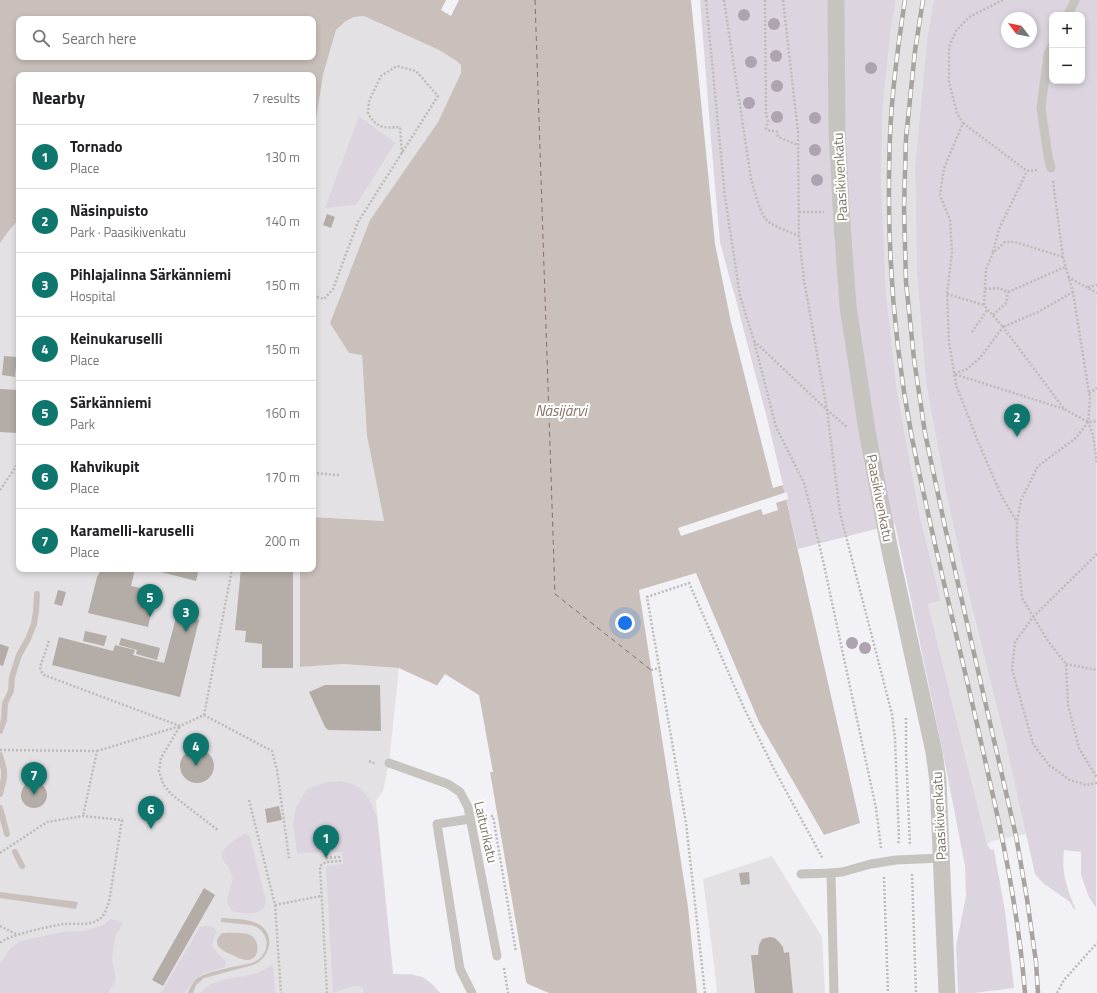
<!DOCTYPE html>
<html lang="en">
<head>
<meta charset="utf-8">
<style>
	:root { --surface:#fff; --page:#f6f6f6; --text:#202124; --muted:#757577; --line:#e0e0e0; --accent:#0f766e }
	body { margin:0; font-family:"Titillium Web",sans-serif; background:var(--page); color:var(--text) }
	.controls { position:absolute; right:12px; top:12px; display:grid; overflow:hidden; border-radius:8px; box-shadow:0 2px 6px #0003 }
	.controls button { width:36px; height:36px; display:grid; place-items:center; padding:0; border:0; border-bottom:1px solid var(--line); background:var(--surface); color:var(--text); font:20px sans-serif }
	.compass { position:absolute; left:1001px; top:12px; width:36px; height:36px; border-radius:50%; background:var(--surface); box-shadow:0 2px 6px #0003; rotate:302deg }
	.you { position:absolute; left:625px; top:623px; width:14px; height:14px; margin:-10px; border:3px solid #fff; border-radius:50%; background:#1a73e8; box-shadow:0 0 0 6px #1a73e833 }
	.badge { display:grid; place-items:center; width:26px; height:26px; border-radius:50%; background:var(--accent); color:#fff; font-size:13px; font-weight:700 }
	.pin { position:absolute; translate:-50% -33px; filter:drop-shadow(0 1px 2px #0008) }
	.pin::after { content:''; position:absolute; top:21px; width:14px; height:12px; background:inherit; clip-path:polygon(0 0,100% 0,50% 100%) }
	.list { margin:0; padding:0; list-style:none }
	h2 { display:flex; justify-content:space-between; align-items:center; height:52px; margin:0; padding:0 16px; font-size:17px }
	h2 small { font-size:13px; font-weight:400; color:var(--muted) }
	.list li { display:grid; grid-template-columns:26px 1fr auto; gap:12px; align-items:center; box-sizing:border-box; height:64px; padding:0 16px; border-top:1px solid var(--line) }
	.list b { display:block; font-size:15px; white-space:nowrap }
	.list p { margin:0; font-size:13px; white-space:nowrap; color:var(--muted) }
	.list em { font-size:13px; font-style:normal; color:var(--muted) }
	.icon { flex:none; width:22px; height:22px; fill:none; stroke:currentColor; stroke-width:2; stroke-linecap:round; stroke-linejoin:round }
	.map { position:relative; flex:none; width:1097px; height:993px; overflow:hidden }
	.search { position:absolute; background:var(--surface); box-shadow:0 2px 6px #0003; left:16px; top:16px; width:300px; height:44px; display:flex; align-items:center; gap:10px; box-sizing:border-box; padding:0 14px; border-radius:8px; color:var(--muted); font-size:15px }
	.panel { position:absolute; background:var(--surface); box-shadow:0 2px 6px #0003; left:16px; top:72px; width:300px; height:500px; border-radius:8px }
	.map>svg:first-child { display:block }
	.built { fill:#e3e1e3 }
	.green { fill:#dcd5df; fill-rule:evenodd }
	.water { fill:#cac0bb; fill-rule:evenodd }
	.pier { fill:#f2f1f5 }
	.lines { fill:none; stroke-linecap:round; stroke-linejoin:round }
	.stream { stroke:#cac0bb; stroke-width:6 }
	.ferry { stroke:#866f64; stroke-width:1; stroke-dasharray:5 4; stroke-linecap:butt }
	.building { fill:#b4ada7 }
	.path { stroke:#bdbab8; stroke-width:2.5; stroke-dasharray:2 2; stroke-linecap:butt }
	.lane { stroke:#c7c4c0; stroke-width:9 }
	.street { stroke:#c7c4c0; stroke-width:17 }
	.rail-casing { stroke:#a9a39d; stroke-width:4.5 }
	.rail { stroke:#fff; stroke-width:3; stroke-dasharray:9; stroke-linecap:butt }
	.tree { fill:#aea3b1 }
	.labels { text-anchor:middle; stroke-width:4; stroke-linejoin:round; paint-order:stroke }
	.street-label { font-size:14px; fill:#827364; stroke:#fff }
	.water-label { font-size:15px; font-style:italic; fill:#866f64; stroke:#fff }
</style>
</head>
<body>
<div class="map">
<svg width="1097" height="993" viewBox="0 0 1097 993">
	<rect width="100%" height="100%" fill="#f2f1f5"/>
	<g class="built">
		<path d="M896,0H934L927,39L915,167L917,275L926,383L946,492L968,591L1005,740L1027,834L992,841L987,844L928,604L941,601L920,517L897,391L886,292L881,175L883,105L891,29Z"/>
		<path d="M364,16L439,50L455,60L461,65V73L438,122L370,220L330,323L362,355L367,436L384,521L313,517V128L316,120L323,75L336,30L346,21L355,17Z"/>
		<path d="M19,219V569H300V667L343,664L399,668L389,763L383,791L376,801L393,974H412L423,977L432,984L440,993H0V243L11,228Z"/>
		<path d="M772,856L822,937L825,993H717L715,972L703,879Z"/>
	</g>
	<g class="green">
		<path d="M698,0H896L891,29L883,105L881,175L886,292L897,391L920,517L941,601L928,604L987,844L990,849L994,850L1005,911L1014,988L974,993H958L956,946L966,896L965,866L944,758L895,524L798,549L785,494L735,296L718,243Z"/>
		<path d="M934,0H1097L1096,908L1089,897L1081,875V852L1064,850C1061,872 1067,889 1076,910L1073,908L1070,902L1043,883L1035,874L1005,740L968,591L946,492L926,383L917,275L915,167L927,39ZM1052,15H1082V81H1052ZM1007,18H1031V42H1007Z"/>
		<path d="M359,116L395,143L356,205L325,208Z"/>
		<path d="M340,781C365,785 368,796 377,817L393,974C416,975 425,974 440,993H364L362,986L350,987L333,993L326,866L343,864L342,852L297,853L293,823L296,808L307,789L327,782Z"/>
		<path d="M246,833L250,837L266,901C265,903 265,905 264,907C257,917 241,913 232,911L227,902L229,891L233,879L229,868L222,859V852C228,844 236,838 246,833Z"/>
		<path d="M110,919L123,922L115,937L112,960L116,979L108,993H0V964L10,949L20,941L63,932L84,931L104,925Z"/>
		<path d="M204,926C210,926 214,926 217,932L214,937L212,946L216,952L226,961L225,967L205,973L196,978L184,993H161L200,927Z"/>
		<path d="M273,964L275,993H201C211,977 242,979 259,972C264,970 269,967 273,964Z"/>
	</g>
	<g class="water">
		<path d="M0,0H698L718,243L785,494L860,823L824,835L759,722L696,573L639,590L688,907L697,993H528L490,772L476,697L445,676L438,686L399,668L343,664L300,667V569H313V517L384,521L367,436L362,355L349,353L330,323L370,220L438,122L461,73V65L455,60L439,50L364,16L354,17L346,21L336,30L323,75L316,120L313,128V75H19V219L11,228L0,243ZM19,19H313V57H19Z"/>
		<path d="M0,892L78,902L76,909L0,898Z"/>
		<path d="M221,918C232,919 247,918 258,924C276,933 271,958 253,965L204,978L196,985L193,993H188C190,988 192,983 196,979C207,971 238,966 252,963C257,961 261,958 264,953C271,941 263,927 250,925L221,922Z"/>
		<path d="M222,933C229,933 244,932 250,935C261,940 260,960 247,960C243,960 238,958 235,956C224,952 209,945 222,933Z"/>
	</g>
	<g class="pier">
		<path d="M446,0H459L451,16L441,10Z"/>
		<path d="M691,0H700L711,140L720,242L767,418L783,485L773,488L731,322L715,244Z"/>
		<path d="M787,492L788,499L776,503L778,510L763,515L761,509L681,536L678,528Z"/>
		<path d="M445,674L479,695L493,772H488L474,698L445,679L440,687H436Z"/>
		<path d="M524,980L528,984L549,993H526Z"/>
	</g>
	<g class="lines">
		<g class="stream">
			<path d="M0,731L4,720L5,703L11,691L12,677L19,655L28,639L34,624L36,611L37,594"/>
			<path d="M0,755L4,770V778L0,794"/>
			<path d="M0,808L7,834"/>
			<path d="M15,852L22,866"/>
		</g>
		<path class="ferry" d="M535,0L555,594L651,670"/>
	</g>
	<g class="building">
		<path d="M327,214L335,217L331,228L323,225Z"/>
		<path d="M4,356L17,357L15,377L2,375Z"/>
		<path d="M0,389L19,390L16,433L0,432Z"/>
		<path d="M102,569H135L131,586L156,591L148,627L88,613L97,577Z"/>
		<path d="M154,569H199L196,581L153,570Z"/>
		<path d="M241,569H293V668H262V644L245,642L246,631L235,630Z"/>
		<path d="M58,590L66,592L62,606L54,604Z"/>
		<path d="M177,614L199,620L180,697L52,665L59,637L113,651L115,645L135,650L133,655L164,663Z"/>
		<path d="M85,631L107,636L104,646L83,641Z"/>
		<path d="M121,638L160,648L157,660L136,654L137,650L119,645Z"/>
		<path d="M0,644L9,647L3,666L0,665Z"/>
		<path d="M325,685H380L381,731L328,730L325,727L309,692Z"/>
		<circle cx="197" cy="766" r="17"/>
		<circle cx="34" cy="795" r="13"/>
		<path d="M279,806L282,820L267,823L265,809Z"/>
		<path d="M749,872L750,884L741,885L739,873Z"/>
		<path d="M204,888L215,895L163,986L152,980Z"/>
		<path d="M770,937L775,938L779,942L783,947L784,953L789,952L793,993H755L751,955H758L759,945L762,939Z"/>
	</g>
	<g class="lines">
		<g class="path">
			<path d="M706,0L725,197L740,296L754,341L776,427L804,483L812,514L824,565L858,724L876,808L881,848"/>
			<path d="M724,0L751,179C755,191 759,215 770,223C779,228 789,232 799,236"/>
			<path d="M765,0L766,115L768,121L766,129C769,132 774,130 777,132L778,137L798,145"/>
			<path d="M783,0L798,132L799,236L804,280L827,410L840,513L892,714L895,739L899,839L898,845"/>
			<path d="M1003,0L969,17L956,31L949,47V82L957,113L963,123L944,168L940,195L950,220L952,252L947,294L949,342L956,385L977,439L1002,497L1017,522"/>
			<path d="M963,123L1027,171L1038,170"/>
			<path d="M1053,181L1063,257L1073,292L1089,393L1090,399L1088,422L1093,435L1097,464"/>
			<path d="M799,212H824"/>
			<path d="M993,252L999,229L1027,171"/>
			<path d="M1063,257L1015,242H1005L993,253L986,269L984,305L1003,327L1038,312L1073,292"/>
			<path d="M1068,277L1097,293"/>
			<path d="M1088,287L1097,285"/>
			<path d="M985,289L999,288L1008,292L1065,267"/>
			<path d="M947,294L984,305"/>
			<path d="M313,296L324,299L333,289L358,222L438,96L416,71L397,66L381,76L369,101L368,114C378,129 384,128 400,127L402,153"/>
			<path d="M993,315L1006,303L1008,292"/>
			<path d="M972,332L988,309"/>
			<path d="M754,341L827,410L847,427"/>
			<path d="M1089,393L1097,388"/>
			<path d="M1064,409L954,374L967,369L980,358L1003,327L1064,409L1088,422L1097,421"/>
			<path d="M1088,422L1076,438L1038,466L1021,500L1017,522V545L1022,598L1048,641L1066,664L1068,705L1079,748L1097,778"/>
			<path d="M313,473L339,475"/>
			<path d="M0,490L19,462"/>
			<path d="M1097,554L1033,617L1015,642L1012,669L1033,744L1049,765L1070,780L1086,785L1097,783"/>
			<path d="M49,641L40,667L41,671L44,675L180,726L204,715L232,569"/>
			<path d="M1066,664L1097,670"/>
			<path d="M651,670L660,668"/>
			<path d="M204,715L272,751L277,770L289,858"/>
			<path d="M906,718V752L910,845"/>
			<path d="M0,750L97,751L83,816"/>
			<path d="M97,751L180,726L161,758L159,771L163,784L171,794L219,831"/>
			<path d="M369,761L376,764"/>
			<path d="M249,800L275,905L281,993"/>
			<path d="M483,817L493,816L516,952"/>
			<path d="M0,853L47,822L83,816L122,820L109,902C106,909 105,916 98,920C88,926 75,923 64,924C54,925 5,936 0,943"/>
			<path d="M326,858L339,857L340,861L326,862L320,866L327,993"/>
			<path d="M912,874L916,993"/>
			<path d="M884,877L888,993"/>
			<path d="M275,905L321,896"/>
			<path d="M0,926L16,934"/>
			<path d="M504,968L508,993H509"/>
			<path d="M705,993L686,823L647,597L689,583L744,708L774,769L823,859"/>
			<path d="M1057,993L1064,980L1097,943"/>
		</g>
		<g class="lane">
			<path d="M1068,15L1075,0"/>
			<path d="M1051,168L1048,156L1041,108L1048,54L1052,46"/>
			<path d="M389,763L448,784L460,792L468,807L497,956"/>
			<path d="M470,819L437,824L460,969L472,993"/>
			<path d="M831,873L834,993"/>
			<path d="M801,874L831,873L842,872L871,864L896,860L942,858"/>
		</g>
		<path class="street" d="M836,0L837,131L842,223L848,306L867,431L890,551L934,752L938,781L947,993"/>
		<g class="rail-casing">
			<g id="rail">
				<path d="M905,0C898,45 892,90 890,136C886,237 893,339 912,438C934,549 963,658 987,769C1004,843 1019,917 1025,993"/>
				<path d="M923,0L915,51L906,138L904,207L906,282L914,359L925,433L945,527L1016,836L1027,899L1036,962L1038,993"/>
			</g>
		</g>
		<use href="#rail" class="rail"/>
	</g>
	<g class="tree">
		<circle cx="744" cy="15" r="6"/>
		<circle cx="774" cy="24" r="6"/>
		<circle cx="776" cy="56" r="6"/>
		<circle cx="751" cy="62" r="6"/>
		<circle cx="871" cy="68" r="6"/>
		<circle cx="777" cy="86" r="6"/>
		<circle cx="749" cy="103" r="6"/>
		<circle cx="777" cy="117" r="6"/>
		<circle cx="815" cy="118" r="6"/>
		<circle cx="815" cy="150" r="6"/>
		<circle cx="817" cy="180" r="6"/>
		<circle cx="852" cy="643" r="6"/>
		<circle cx="865" cy="648" r="6"/>
	</g>
	<g class="labels">
		<g class="street-label">
			<text transform="translate(840 177) rotate(-93)" y="5">Paasikivenkatu</text>
			<text transform="translate(880 498) rotate(79)" y="5">Paasikivenkatu</text>
			<text transform="translate(939 816) rotate(-93)" y="5">Paasikivenkatu</text>
			<text transform="translate(486 832) rotate(77)" y="5">Laiturikatu</text>
		</g>
		<g class="water-label">
			<text x="561" y="416">Näsijärvi</text>
		</g>
	</g>
</svg>
<div class="controls">
<button>+</button>
<button>−</button>
</div>
<svg class="compass" viewBox="-18 -18 36 36"><path d="M0-13l5 13h-10z" fill="#e53935"/><path d="M0 13l5-13h-10z" fill="#757577"/></svg>
<div class="you"></div>
<div class="pin badge" style="left:326px;top:858px">1</div>
<div class="pin badge" style="left:1017px;top:437px">2</div>
<div class="pin badge" style="left:186px;top:632px">3</div>
<div class="pin badge" style="left:196px;top:766px">4</div>
<div class="pin badge" style="left:150px;top:617px">5</div>
<div class="pin badge" style="left:151px;top:829px">6</div>
<div class="pin badge" style="left:34px;top:795px">7</div>
<div class="search"><svg class="icon" aria-label="search" viewBox="0 0 24 24"><circle cx="10" cy="10" r="6"/><path d="M15 15l6 6"/></svg>Search here</div>
<section class="panel">
<h2>Nearby<small>7 results</small></h2>
<ul class="list">
<li><span class="badge">1</span><div><b>Tornado</b><p>Place</p></div><em>130 m</em></li>
<li><span class="badge">2</span><div><b>Näsinpuisto</b><p>Park · Paasikivenkatu</p></div><em>140 m</em></li>
<li><span class="badge">3</span><div><b>Pihlajalinna Särkänniemi</b><p>Hospital</p></div><em>150 m</em></li>
<li><span class="badge">4</span><div><b>Keinukaruselli</b><p>Place</p></div><em>150 m</em></li>
<li><span class="badge">5</span><div><b>Särkänniemi</b><p>Park</p></div><em>160 m</em></li>
<li><span class="badge">6</span><div><b>Kahvikupit</b><p>Place</p></div><em>170 m</em></li>
<li><span class="badge">7</span><div><b>Karamelli-karuselli</b><p>Place</p></div><em>200 m</em></li>
</ul>
</section>
</div>
</body>
</html>
